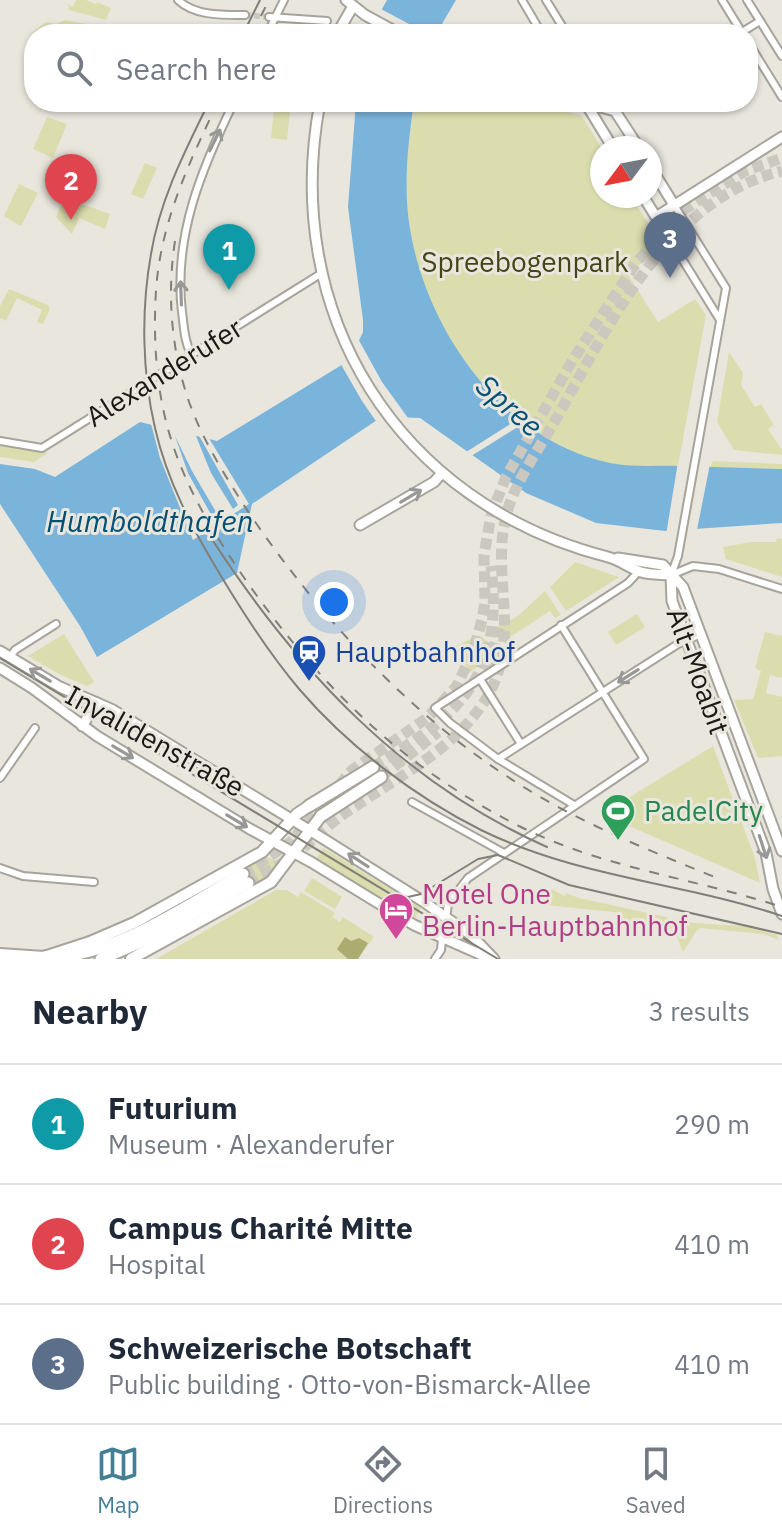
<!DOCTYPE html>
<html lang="en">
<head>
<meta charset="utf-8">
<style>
	:root { --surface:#fff; --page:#f2f2f3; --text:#1f2937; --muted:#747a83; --line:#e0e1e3; --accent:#438096 }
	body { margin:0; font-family:"IBM Plex Sans",sans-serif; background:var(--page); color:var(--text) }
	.compass { position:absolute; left:590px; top:136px; width:72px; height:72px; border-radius:50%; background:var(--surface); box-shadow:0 2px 6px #0004; rotate:238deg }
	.you { position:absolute; left:334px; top:602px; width:28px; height:28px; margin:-20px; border:6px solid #fff; border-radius:50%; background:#1a73e8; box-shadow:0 0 0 12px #1a73e833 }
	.badge { display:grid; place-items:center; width:52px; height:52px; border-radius:50%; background:var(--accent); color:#fff; font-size:26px; font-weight:700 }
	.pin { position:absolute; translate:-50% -66px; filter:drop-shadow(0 2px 4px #0008) }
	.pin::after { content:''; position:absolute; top:42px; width:28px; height:24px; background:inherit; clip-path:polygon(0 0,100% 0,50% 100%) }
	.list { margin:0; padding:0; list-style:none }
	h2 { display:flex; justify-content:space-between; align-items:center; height:104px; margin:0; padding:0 32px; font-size:34px }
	h2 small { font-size:26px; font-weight:400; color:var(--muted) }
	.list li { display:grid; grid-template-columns:52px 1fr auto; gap:24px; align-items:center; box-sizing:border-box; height:120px; padding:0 32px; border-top:2px solid var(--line) }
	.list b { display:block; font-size:30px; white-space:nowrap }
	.list p { margin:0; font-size:26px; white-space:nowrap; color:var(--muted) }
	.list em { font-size:26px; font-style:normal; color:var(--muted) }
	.icon { flex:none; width:44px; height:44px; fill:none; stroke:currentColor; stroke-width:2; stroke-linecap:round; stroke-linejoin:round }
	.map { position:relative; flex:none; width:782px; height:959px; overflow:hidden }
	.search { position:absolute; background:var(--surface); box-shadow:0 2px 6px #0004; left:24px; right:24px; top:24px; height:88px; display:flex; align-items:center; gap:20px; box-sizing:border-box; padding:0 28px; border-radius:32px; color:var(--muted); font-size:30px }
	.sheet { height:464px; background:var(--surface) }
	nav { display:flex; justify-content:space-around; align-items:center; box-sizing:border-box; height:112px; border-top:2px solid var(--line); background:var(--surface); font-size:22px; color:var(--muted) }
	nav a { display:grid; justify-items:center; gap:4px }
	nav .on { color:var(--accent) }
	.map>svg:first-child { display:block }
	.green { fill:#dbddae }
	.forest { fill:#abad70 }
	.water { fill:#7bb4db }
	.pier { fill:#e9e7dd; fill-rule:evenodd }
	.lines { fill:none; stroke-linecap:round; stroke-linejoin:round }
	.street-tunnel { stroke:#cac8bf; stroke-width:6; stroke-dasharray:6 3; stroke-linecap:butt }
	.highway-tunnel { stroke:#cac8bf; stroke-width:11; stroke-dasharray:11 5.5; stroke-linecap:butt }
	.street-casing { stroke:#a7a49b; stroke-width:10 }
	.secondary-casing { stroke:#a7a49b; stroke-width:13 }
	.primary-casing { stroke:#a7a49b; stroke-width:14 }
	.highway-casing { stroke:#a7a49b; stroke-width:15 }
	.street { stroke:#fff; stroke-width:6 }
	.secondary { stroke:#fff; stroke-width:9 }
	.primary { stroke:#fff; stroke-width:10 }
	.highway { stroke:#fff; stroke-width:11 }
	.tram { stroke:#807f78; stroke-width:2 }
	.rail { stroke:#807f78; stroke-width:2; stroke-dasharray:10 10; stroke-linecap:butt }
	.oneway { stroke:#989896 }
	.labels { text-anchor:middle; stroke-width:6; stroke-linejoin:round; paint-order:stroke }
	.park-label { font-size:28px; fill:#454617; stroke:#e9e7dd }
	.street-label { font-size:28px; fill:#1a1916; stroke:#e9e7dd }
	.transit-label { font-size:28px; fill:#164399; stroke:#e9e7dd; text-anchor:start }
	.leisure-label { font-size:28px; fill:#27864d; stroke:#e9e7dd; text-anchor:start }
	.hotel-label { font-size:28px; fill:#b23c85; stroke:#e9e7dd; text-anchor:start }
	.water-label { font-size:30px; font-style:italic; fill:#055075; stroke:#e9e7dd }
</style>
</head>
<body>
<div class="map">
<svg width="782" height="959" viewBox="0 0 782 959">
	<rect width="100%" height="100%" fill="#e9e7dd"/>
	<g class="green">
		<path d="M76,0H86L96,4L97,2L111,8L106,20L69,10L68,4L73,7Z"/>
		<path d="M65,20L86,24L82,34H31L46,22L56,24Z"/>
		<path d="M414,102H535L582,116L602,149V196H631L664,249L627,273L658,322L695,299L706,315L678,466C653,467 628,468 604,462C500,434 423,328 409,224C403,183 409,143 414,102Z"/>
		<path d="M274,110L290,112L287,140L271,138Z"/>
		<path d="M47,117L67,124L53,158L33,149Z"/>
		<path d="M145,163L157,168L143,199L131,194Z"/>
		<path d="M19,184L38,193L21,226L4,216Z"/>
		<path d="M64,198L110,214L105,229L79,218L72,234L56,217Z"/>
		<path d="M9,289L48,305L50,309L43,324L37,322L42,310L17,298L6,321L0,318V306Z"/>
		<path d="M729,352L743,373L741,385L755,407L761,404L774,425L768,429L782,450V455L734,450L717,422Z"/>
		<path d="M0,445L48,453L34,462L0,457Z"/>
		<path d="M713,461L782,464V469L710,468Z"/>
		<path d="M777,538L782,539V577L726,559L723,547L751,542H776Z"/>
		<path d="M575,562L619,577L566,611L550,587Z"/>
		<path d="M545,591L561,615L555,618L550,611L510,637L514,644L508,648L494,628L518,616Z"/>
		<path d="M637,614L645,627L616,645L608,632Z"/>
		<path d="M765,632L782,636V678L770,675L766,693L782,697V756L758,758L734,700L753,699L761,671L755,668Z"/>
		<path d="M64,634L94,682L87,686L61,675L28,656Z"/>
		<path d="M479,635L502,652L470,672L453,647Z"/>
		<path d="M713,746L755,858L760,883L602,814Z"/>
		<path d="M323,848L354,866L353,869L356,868L421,908L414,919L316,859Z"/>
		<path d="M264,855L282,864L271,877L253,888L241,868Z"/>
		<path d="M312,878L342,897L335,909L304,891Z"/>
		<path d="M477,887C499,895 535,914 551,889L565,896L566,893L579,898L694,923L743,926L777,935L779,940L763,934L701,928L697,930L683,952L673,927L666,931L667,934L647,921L644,924L640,922L637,926L614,912L527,903L475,889Z"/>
		<path d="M276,890H287L298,897L301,892L335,913L332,917L340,922L343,917L374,937L358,959H156Z"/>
	</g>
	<path class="forest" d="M345,937L351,941L359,938L368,943L358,959H348L337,949Z"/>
	<g class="water">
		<path d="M387,0H456L436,34H368Z"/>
		<path d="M356,102H414C408,144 403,187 410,229C427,331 501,437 606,462C631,468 654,465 679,466C713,467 748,468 782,469V523L665,531L596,523L526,493L420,418L396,417L377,420L252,504L237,573L97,657L80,626L0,504V464L35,469L55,477L140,422L217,441L340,366L353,353L363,332V320L348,207Z"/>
	</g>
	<g class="pier">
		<path d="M377,7L428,34H371L365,31Z"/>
		<path d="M356,335L382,382L411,422L378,424L362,401L339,361L349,351Z"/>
		<path d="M523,416L529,420L468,458L463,454Z"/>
		<path d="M150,420L194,431L211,473L233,509L238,505L197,432L207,435L249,504L193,540L160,458ZM175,436L192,471L219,517L214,520L188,473Z"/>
		<path d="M678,462L710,464L696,535H666Z"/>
	</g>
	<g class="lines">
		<path class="street-tunnel" d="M245,15L269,17"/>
		<g class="highway-tunnel">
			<path d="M488,669L500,628"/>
			<path d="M373,767C461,714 504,677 491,566"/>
			<path d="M381,777L438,732"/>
			<path d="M243,874L291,842L352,770L427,718L456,687L473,652L482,620L485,602L484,555L491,515L506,477L572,361L636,263L682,211L745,171L782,158"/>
			<path d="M248,883C267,872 288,861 304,847C317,837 328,825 341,816C391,780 452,753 486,699C522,639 492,582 505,521C512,485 538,451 556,419C609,325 667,199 782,171"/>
		</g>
		<g class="street-casing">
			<g id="street">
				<path d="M178,0C195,16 222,15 245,15"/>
				<path d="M522,0L542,34"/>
				<path d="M546,0L567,34"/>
				<path d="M722,0L743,34"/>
				<path d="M747,0L782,56"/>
				<path d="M269,17L327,21"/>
				<path d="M742,32L760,21"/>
				<path d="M267,34L284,0"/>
				<path d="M748,42L782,97"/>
				<path d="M656,217L720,320"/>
				<path d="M191,354C184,341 184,326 182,312C173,236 202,168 234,102"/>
				<path d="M0,441L42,448L322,273"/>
				<path d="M671,575L678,556L726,288L674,205"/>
				<path d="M671,575L693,566L719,569L782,589"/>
				<path d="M10,657L15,650L56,624"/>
				<path d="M480,679L521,744"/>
				<path d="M498,759L678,644L701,634"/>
				<path d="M0,778L35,728"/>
				<path d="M412,802L504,853"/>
				<path d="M574,805L498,759L450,723L435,708L628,583L639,571"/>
				<path d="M0,868L23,876L94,882"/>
				<path d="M446,918L448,904L468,878L644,759L561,625"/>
				<path d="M435,959L441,950L442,939"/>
			</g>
		</g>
		<g class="secondary-casing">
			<g id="secondary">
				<path d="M346,0L365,15L400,34"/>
				<path d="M337,34L353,6"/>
				<path d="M320,102C280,314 397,503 608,557C620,560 629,568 641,572C651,575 661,574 671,575"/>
				<path d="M583,102L615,111L639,148"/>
				<path d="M585,102L613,148"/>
				<path d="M650,166L674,205"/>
				<path d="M643,196L656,217L782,137"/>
				<path d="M360,525L434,482L442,473"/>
				<path d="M618,558L663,565L683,587L782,851"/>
				<path d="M671,575L672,601L766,853L773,889L782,914"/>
				<path d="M0,651L60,687L113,710L327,841L424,902L471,935L494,959"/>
				<path d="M0,668L32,688L97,736L250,829L311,862L414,925L491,959"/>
				<path d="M82,726L97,703"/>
			</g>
		</g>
		<g class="primary-casing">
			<g id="primary">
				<path d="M0,954L44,957L90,942L134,923L262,852L297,814L309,806"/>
				<path d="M131,959L271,882L321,816"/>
			</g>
		</g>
		<g class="highway-casing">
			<g id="highway">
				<path d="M309,806L373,767"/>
				<path d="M321,816L381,777"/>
				<path d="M44,957C112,959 185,906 243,874"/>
				<path d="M101,959L143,941L248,883"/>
			</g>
		</g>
		<use href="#street" class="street"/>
		<use href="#secondary" class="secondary"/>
		<use href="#primary" class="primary"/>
		<use href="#highway" class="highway"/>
		<g class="tram">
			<path d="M243,34L260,0"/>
			<path d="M209,102C185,151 160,199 151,254C141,310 142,372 155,428C167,481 193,530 221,576C245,616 270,655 300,690C348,746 415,797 481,830C579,878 681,882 782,916"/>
			<path d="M211,538C297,670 401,782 547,847"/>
			<path d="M0,658L498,959"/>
			<path d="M395,895L408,897L421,894L478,859L498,855L569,885L782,934"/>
		</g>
		<g class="rail">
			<path d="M252,34L269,0"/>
			<path d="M218,102C189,163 161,221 156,290C153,339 156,392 171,439C187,491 216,537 247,582C323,689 400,765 517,825C601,868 694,878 782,907"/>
			<path d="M175,241C167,293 171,346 187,396C201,438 225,476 249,513C318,614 403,708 505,775C572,820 648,850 722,880"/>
		</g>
	</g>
	<defs><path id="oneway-shaft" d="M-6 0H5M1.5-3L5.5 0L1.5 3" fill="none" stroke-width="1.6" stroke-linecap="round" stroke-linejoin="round" transform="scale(2)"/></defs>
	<g class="oneway">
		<use href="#oneway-shaft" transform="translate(215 140) rotate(-64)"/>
		<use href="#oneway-shaft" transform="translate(181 293) rotate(-92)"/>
		<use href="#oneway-shaft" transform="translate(411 496) rotate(-31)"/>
		<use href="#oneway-shaft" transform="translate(40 675) rotate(-149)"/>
		<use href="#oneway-shaft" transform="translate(628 676) rotate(148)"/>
		<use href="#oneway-shaft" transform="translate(123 752) rotate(31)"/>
		<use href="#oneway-shaft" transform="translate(237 821) rotate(31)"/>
		<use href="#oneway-shaft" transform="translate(763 847) rotate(72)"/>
		<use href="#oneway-shaft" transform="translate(358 860) rotate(-147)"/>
	</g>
	<defs>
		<g id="station-pin" transform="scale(1.8)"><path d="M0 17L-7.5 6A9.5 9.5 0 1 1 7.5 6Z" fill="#1a4fb4" stroke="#e9e7dd"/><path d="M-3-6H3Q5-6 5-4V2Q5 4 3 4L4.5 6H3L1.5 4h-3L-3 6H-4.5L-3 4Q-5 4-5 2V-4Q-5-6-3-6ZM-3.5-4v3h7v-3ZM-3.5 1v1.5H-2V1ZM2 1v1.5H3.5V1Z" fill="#fff"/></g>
		<g id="stadium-pin" transform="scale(1.8)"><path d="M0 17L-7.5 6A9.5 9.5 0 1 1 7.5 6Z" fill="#2e9e5b" stroke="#e9e7dd"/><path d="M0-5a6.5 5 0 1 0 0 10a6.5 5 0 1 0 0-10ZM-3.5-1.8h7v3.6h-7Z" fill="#fff"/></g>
		<g id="hotel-pin" transform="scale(1.8)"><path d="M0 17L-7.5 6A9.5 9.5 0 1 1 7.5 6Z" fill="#d1479c" stroke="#e9e7dd"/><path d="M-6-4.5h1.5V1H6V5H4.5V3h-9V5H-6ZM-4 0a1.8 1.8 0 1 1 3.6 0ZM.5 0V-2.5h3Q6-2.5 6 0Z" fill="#fff"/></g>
	</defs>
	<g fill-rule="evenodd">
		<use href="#station-pin" x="309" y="652"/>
		<use href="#stadium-pin" x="618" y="811"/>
		<use href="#hotel-pin" x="396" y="910"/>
	</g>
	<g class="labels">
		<g class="park-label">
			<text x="525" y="272">Spreebogenpark</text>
		</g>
		<g class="street-label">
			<text transform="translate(164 372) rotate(-32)" y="10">Alexanderufer</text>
			<text transform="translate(698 671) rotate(70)" y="10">Alt-Moabit</text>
			<text transform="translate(155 741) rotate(29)" y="10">Invalidenstraße</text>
		</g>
		<g class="transit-label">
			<text x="335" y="662">Hauptbahnhof</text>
		</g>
		<g class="leisure-label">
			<text x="644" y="821">PadelCity</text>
		</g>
		<g class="hotel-label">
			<text x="422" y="904">Motel One<tspan x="422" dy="32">Berlin-Hauptbahnhof</tspan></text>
		</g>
		<g class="water-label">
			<text transform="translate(509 406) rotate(41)" y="10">Spree</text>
			<text x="150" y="532">Humboldthafen</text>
		</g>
	</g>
</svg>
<svg class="compass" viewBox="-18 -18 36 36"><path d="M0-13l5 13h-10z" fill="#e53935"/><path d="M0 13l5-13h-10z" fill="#747a83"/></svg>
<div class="you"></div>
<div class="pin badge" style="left:229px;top:290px;background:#0f9aa8">1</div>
<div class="pin badge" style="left:71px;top:220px;background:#e0444e">2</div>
<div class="pin badge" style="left:670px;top:278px;background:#5c6f8a">3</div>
<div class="search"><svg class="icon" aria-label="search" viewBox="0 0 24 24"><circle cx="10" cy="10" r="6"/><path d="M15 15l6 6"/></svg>Search here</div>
</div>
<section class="sheet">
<h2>Nearby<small>3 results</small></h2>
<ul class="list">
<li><span class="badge" style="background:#0f9aa8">1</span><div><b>Futurium</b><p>Museum · Alexanderufer</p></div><em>290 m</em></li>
<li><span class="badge" style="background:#e0444e">2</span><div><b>Campus Charité Mitte</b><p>Hospital</p></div><em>410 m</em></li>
<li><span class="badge" style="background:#5c6f8a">3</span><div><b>Schweizerische Botschaft</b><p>Public building · Otto-von-Bismarck-Allee</p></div><em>410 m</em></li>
</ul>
</section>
<nav>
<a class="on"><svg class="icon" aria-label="map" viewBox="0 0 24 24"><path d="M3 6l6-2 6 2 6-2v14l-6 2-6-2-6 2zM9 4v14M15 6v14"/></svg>Map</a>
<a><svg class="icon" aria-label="directions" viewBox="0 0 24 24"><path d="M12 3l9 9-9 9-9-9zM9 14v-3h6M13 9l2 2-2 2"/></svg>Directions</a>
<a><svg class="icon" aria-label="saved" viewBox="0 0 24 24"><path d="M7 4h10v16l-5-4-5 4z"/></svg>Saved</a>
</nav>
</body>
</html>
